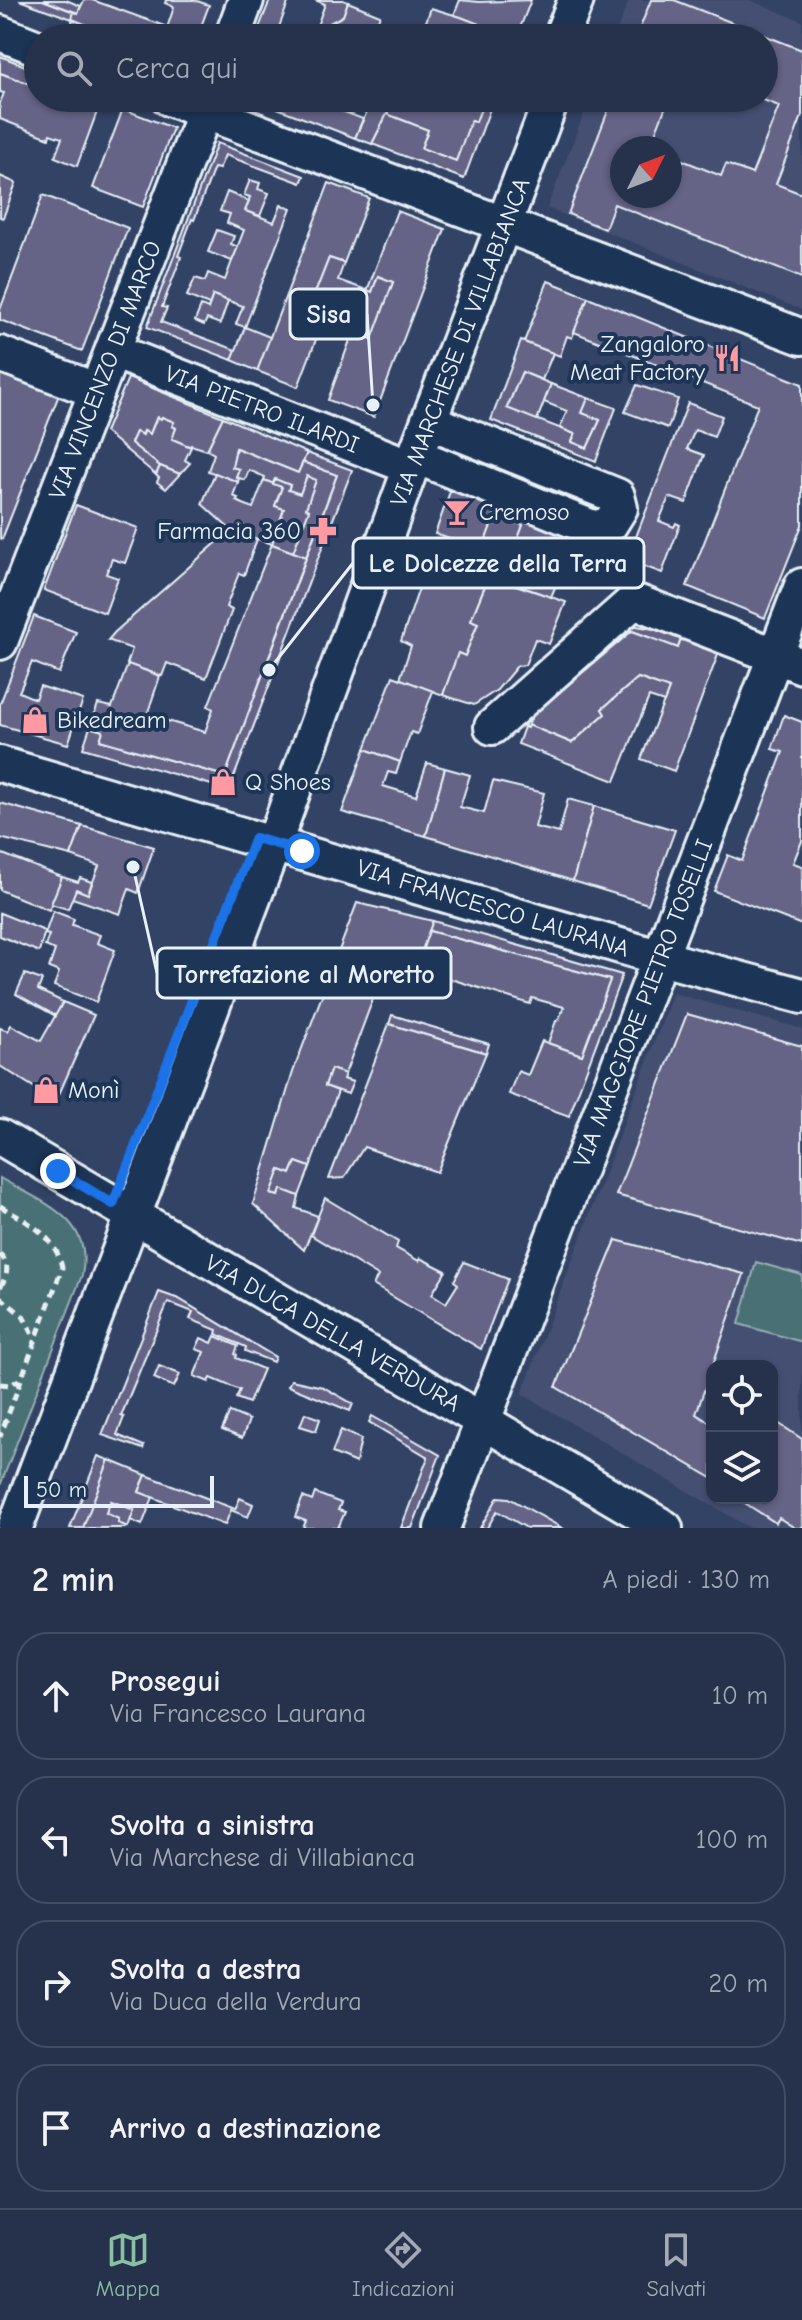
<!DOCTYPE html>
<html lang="it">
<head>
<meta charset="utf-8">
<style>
	:root { --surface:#26324c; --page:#323e56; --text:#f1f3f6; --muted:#a4aab5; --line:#424d64; --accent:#8abfa5 }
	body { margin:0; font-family:"Comic Neue",sans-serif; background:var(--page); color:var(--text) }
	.controls { position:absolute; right:24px; bottom:24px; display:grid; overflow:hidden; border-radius:16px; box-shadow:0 2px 6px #0004 }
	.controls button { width:72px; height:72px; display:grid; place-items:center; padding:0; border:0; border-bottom:2px solid var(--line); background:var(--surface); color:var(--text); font:40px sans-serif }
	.compass { position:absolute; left:610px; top:136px; width:72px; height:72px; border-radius:50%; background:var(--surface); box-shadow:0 2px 6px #0004; rotate:48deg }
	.scale { position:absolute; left:24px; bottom:20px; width:190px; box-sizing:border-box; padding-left:8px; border:4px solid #e8f1f8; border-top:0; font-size:22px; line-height:28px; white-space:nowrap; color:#e8f1f8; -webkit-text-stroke:6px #1d3557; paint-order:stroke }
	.stop { position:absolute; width:24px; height:24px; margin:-18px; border:6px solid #1a73e8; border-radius:50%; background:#fff }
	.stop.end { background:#1a73e8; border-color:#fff; box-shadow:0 2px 8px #0008 }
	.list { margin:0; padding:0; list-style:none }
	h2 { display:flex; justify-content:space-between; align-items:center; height:104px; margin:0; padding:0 32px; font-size:34px }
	h2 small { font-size:26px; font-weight:400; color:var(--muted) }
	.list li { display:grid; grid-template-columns:52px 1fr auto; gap:24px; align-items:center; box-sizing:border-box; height:128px; margin:0 16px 16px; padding:0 16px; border:2px solid var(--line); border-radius:32px }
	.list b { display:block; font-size:30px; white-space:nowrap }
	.list p { margin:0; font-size:26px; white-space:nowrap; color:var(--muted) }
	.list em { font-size:26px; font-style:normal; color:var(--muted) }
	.icon { flex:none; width:44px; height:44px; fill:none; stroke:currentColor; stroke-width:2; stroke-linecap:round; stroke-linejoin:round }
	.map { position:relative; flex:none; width:802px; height:1528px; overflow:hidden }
	.search { position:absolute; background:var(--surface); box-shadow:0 2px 6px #0004; left:24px; right:24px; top:24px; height:88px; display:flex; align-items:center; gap:20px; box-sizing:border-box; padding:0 28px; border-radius:44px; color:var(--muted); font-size:30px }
	.sheet { height:680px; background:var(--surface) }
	nav { display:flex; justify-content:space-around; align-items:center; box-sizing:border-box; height:112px; border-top:2px solid var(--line); background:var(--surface); font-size:22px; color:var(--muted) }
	nav a { display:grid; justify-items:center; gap:4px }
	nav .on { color:var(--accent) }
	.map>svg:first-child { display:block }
	.built { fill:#455072; fill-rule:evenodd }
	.green { fill:#497074; stroke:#98b0b6; stroke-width:2 }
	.building { fill:#656486; stroke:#e8f1f8; stroke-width:2 }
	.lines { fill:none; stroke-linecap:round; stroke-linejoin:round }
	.minor-casing { stroke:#e8f1f8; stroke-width:40 }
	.path { stroke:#e8f1f8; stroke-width:5; stroke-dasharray:8 6; stroke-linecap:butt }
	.minor { stroke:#1d3557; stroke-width:34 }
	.route { stroke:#1a73e8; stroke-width:10 }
	.labels { text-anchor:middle; stroke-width:8; stroke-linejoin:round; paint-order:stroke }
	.street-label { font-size:24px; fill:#e8f1f8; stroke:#1d3557 }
	.poi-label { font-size:24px; fill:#e8f1f8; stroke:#1d3557; text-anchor:start }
	.leader { fill:none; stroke:#e8f1f8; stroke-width:3 }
	.callout-dot { fill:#e8f1f8; stroke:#1d3557; stroke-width:3 }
	.callout { fill:#1d3557; stroke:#e8f1f8; stroke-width:3 }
	.callout-label { font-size:26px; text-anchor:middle; font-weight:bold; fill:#e8f1f8 }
</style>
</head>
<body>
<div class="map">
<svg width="802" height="1528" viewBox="0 0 802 1528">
	<rect width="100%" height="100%" fill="#334365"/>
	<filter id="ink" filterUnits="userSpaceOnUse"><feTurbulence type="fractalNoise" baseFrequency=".0125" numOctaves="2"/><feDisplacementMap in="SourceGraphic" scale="16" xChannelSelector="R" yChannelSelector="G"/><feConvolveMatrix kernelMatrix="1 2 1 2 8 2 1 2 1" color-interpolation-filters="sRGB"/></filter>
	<g filter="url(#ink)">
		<g class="built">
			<path d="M629,0H749L802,21V310L547,208L590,98H764V38H614ZM622,148H670V196H622Z"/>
			<path d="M673,993L802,1029V1528H750L522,1394ZM712,1366H772V1498H712Z"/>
		</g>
		<g class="green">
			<path d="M0,1178C41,1202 94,1218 82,1275L0,1486Z"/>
			<path d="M756,1262L802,1275V1342L739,1324Z"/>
		</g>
		<g class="building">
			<path d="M19,0H43L74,12L72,19Z"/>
			<path d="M43,0H66L81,6L78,13Z"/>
			<path d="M84,0H92L190,35L189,38H118L72,19L74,12L78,13Z"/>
			<path d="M166,0H194L209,5L197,37L167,28L174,7L165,3Z"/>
			<path d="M270,0H289L275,38H255Z"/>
			<path d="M315,0H343L348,2L343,16L315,31L325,4Z"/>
			<path d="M460,0L479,2L531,0L516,38L454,15Z"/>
			<path d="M651,0H674L802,50V116L776,184L802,194V278L614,204L605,229L568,214L613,98H669L650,147L651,148H622V196H670V155L721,176L726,164L752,174L779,106L758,98H764V38H636Z"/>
			<path d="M348,2L380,15L373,33L388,38H312L315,31L343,16Z"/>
			<path d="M431,8L461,17L515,38H489L459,27L454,38H420Z"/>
			<path d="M72,19L118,38H96L73,30Z"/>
			<path d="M459,27L489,38H454Z"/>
			<path d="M0,56L38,71V87L0,73Z"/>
			<path d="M0,73L38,87V98H67L98,109L77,166L55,157L62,138L50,134L49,138L0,119V103L4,93L0,92Z"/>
			<path d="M67,98H102L98,109Z"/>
			<path d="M251,98H307L363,119L355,138Z"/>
			<path d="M373,98H395L372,144L355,138Z"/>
			<path d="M395,98H485L476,122L471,121L456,161L421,148L428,130L387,114Z"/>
			<path d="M485,98H494L464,179L372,144L387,114L428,130L421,148L456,161L471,121L476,122Z"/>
			<path d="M123,109L173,128L143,207L93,188Z"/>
			<path d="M217,143L304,176L301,183L225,155L219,169L214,168L194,220L192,219L178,256L181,257L162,307L167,308L161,322L236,350L232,360L147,327Z"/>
			<path d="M0,176L16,183L3,218L0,217Z"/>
			<path d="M250,180L260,183L258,189L269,193L260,216L245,211L250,197L244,195Z"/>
			<path d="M329,183L369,198L344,263L329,258L307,314L323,321L298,387L257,371Z"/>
			<path d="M227,192L249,201L245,211L274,222L281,205L291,208L245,327L236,324L243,306L213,295L209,305L187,296L195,278L205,281L208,273L225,280L232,261L244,230L227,223L230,214L220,211Z"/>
			<path d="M43,195L128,228L82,351L0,320V310Z"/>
			<path d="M397,211L445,229L374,417L328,400L359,316L363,317L357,333L372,339L393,282L378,276L372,292L367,291Z"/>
			<path d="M217,230L234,236L231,244L238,247L232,261L208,252Z"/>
			<path d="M329,258L344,263L338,280L372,292L378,276L393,282L372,339L357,333L363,317L329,305L323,321L307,314Z"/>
			<path d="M548,281L588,297L572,338L567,336L560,356L524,342Z"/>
			<path d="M213,295L228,301L220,324L207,319L204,325L195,321L201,306L208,309Z"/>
			<path d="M588,297L802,384V525L765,618L687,586L758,405L574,332Z"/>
			<path d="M245,327L270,337L257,371L232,360Z"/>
			<path d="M521,341L553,353L542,380L522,372L507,408L575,434L572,442L587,448L600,420L582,413L588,398L616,408L596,461L491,420Z"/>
			<path d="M0,369L60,392L2,539L0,538Z"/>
			<path d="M522,372L551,384L537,420L507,408Z"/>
			<path d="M128,378L223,417L207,450L191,445V447L172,439L176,428L172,426L174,422L162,417L161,419L157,417L150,434L144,431L143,435L136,432L131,443L160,466L156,475L105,432Z"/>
			<path d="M551,384L588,398L582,413L600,420L587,448L572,442L575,434L560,428L567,411L544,402Z"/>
			<path d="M637,385L678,399L668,428L625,412Z"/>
			<path d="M688,403L722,416L714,437L695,430L687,449L704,455L686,503L669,497L659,521L674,527L676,523L680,525L662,573L627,560Z"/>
			<path d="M157,417L161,419L162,417L174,422L172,426L176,428L172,439L191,447L185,460L190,463L180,474L160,466L131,443L136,432L143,435L144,431L150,434Z"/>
			<path d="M223,417L307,453L298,473L236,448L232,467L239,469L236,477L239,478L238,482L208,471L214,454L207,450Z"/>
			<path d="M236,448L298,473L303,462L337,475L306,557L293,552L309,510L306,508L316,480L307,476L300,494L288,490L290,485L275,479L273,484L264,480L265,477L249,470L245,480L236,477L239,469L232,467Z"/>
			<path d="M307,453L352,470L229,790L83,748L90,727L103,731L100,740L225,776L337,475L303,462Z"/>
			<path d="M160,466L180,474L166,489L157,482L159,478L156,475Z"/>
			<path d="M215,473L238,482L233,496L238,498L236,501L253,508L264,480L282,487L275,506L284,509L272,544L231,530L202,504Z"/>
			<path d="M307,476L316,480L306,508L309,510L293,552L272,544L284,509L275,506L282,487L273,484L275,479L290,485L288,490L300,494Z"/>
			<path d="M453,483L505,504L499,517L495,515L482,550L435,534Z"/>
			<path d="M505,504L578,532L551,597L494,577L501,556L510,559L523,525L499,517Z"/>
			<path d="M76,505L138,528L125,563L112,559L106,574L118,578L105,613L44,590Z"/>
			<path d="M495,515L523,525L510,559L482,550Z"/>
			<path d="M231,530L257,539L244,575L239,573L226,607L232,610L206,678L167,663L162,676L127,664L132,649L108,640L115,632Z"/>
			<path d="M450,539L501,556L494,577L489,576L471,620L478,623L465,656L458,653L443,695L400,679L411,646L401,641L428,562L440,565Z"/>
			<path d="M272,544L306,557L225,776L100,740L103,731L90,727L98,704L112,707L128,664L160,676L147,715L205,732L213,709L208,706Z"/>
			<path d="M489,576L566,602L549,644L535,639L525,665L517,666L497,690L474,705L443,695L458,653L465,656L478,623L471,620Z"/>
			<path d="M34,616L76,632L59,673L32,662L19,692L35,699L40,686L83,700L68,744L0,725V704Z"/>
			<path d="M631,625L654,629L681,639L678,648L632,631L538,710L535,709L527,728L524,727L530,712Z"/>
			<path d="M632,631L678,648L681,639L719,652L674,771L641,759L669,689L638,678L602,709L605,714L572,743L528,725L535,709L538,710Z"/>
			<path d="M393,676L433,691L417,734L411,732L400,762L365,749Z"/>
			<path d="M638,678L669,689L664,702L649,697L615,781L518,744L524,727L527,728L528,725L572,743L605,714L602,709Z"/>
			<path d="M784,715L802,722V841L793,863L802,866V925L714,891L728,855L742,861L745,853L783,752L772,749Z"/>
			<path d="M365,749L400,762L396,774L388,772L383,786L416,796L427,763L445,768L426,836L342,812Z"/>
			<path d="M445,768L470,775L460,807L484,813L493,781L544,793L535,827L559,833L568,799L594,806L573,881L426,836Z"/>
			<path d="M0,803L82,826L71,856L0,838Z"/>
			<path d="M594,806L675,830L648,904L573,881Z"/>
			<path d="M82,826L154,847L138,893L129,889L120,914L72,898L76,889L88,894L99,866L71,856Z"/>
			<path d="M0,853L62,877L49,910L0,890Z"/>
			<path d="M62,877L78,882L80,878L92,882L88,894L76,889L68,909L51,904Z"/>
			<path d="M357,903L433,921L416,968L389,956L345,1074L331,1069L325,1086L338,1091L310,1167L296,1162L291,1174L280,1170L271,1194L279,1196L281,1189L299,1196L296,1208L318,1216L304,1250L253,1204L293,1072Z"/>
			<path d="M53,911L74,919L72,925L100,935L97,943L115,950L96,1002L54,986L59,972L49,968L55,950L45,946L49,935L45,934Z"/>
			<path d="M0,913L45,931L39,952L0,936Z"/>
			<path d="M433,921L622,975L569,1116L509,1094L518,1071L528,1075L542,1041L582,1055L610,980L429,931Z"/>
			<path d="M429,931L610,980L582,1055L548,1043L556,1021H558L564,1007L532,998L530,1004L416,968Z"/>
			<path d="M25,974L42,980L38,990L63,1002L56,1016L16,994Z"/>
			<path d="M63,1002L94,1015L56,1101L0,1066V1028L8,1031L11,1025L41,1041Z"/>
			<path d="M687,1014L802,1046V1245L616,1195Z"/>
			<path d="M392,1015L489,1044L486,1053L389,1024Z"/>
			<path d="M389,1024L486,1053L437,1172L364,1147L344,1178L329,1179Z"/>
			<path d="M331,1069L345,1074L343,1079L353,1082L348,1094L325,1086Z"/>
			<path d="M296,1162L310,1167L299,1196L281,1189L279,1196L271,1194L280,1170L291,1174Z"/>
			<path d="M325,1198L398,1242L396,1248L419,1261L420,1258L446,1271L432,1294L446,1303L458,1284L454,1281L464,1262L508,1279L481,1349L373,1285L378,1276L311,1235Z"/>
			<path d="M616,1240L744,1274L696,1414L712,1424V1478L556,1387Z"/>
			<path d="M159,1292L179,1299L275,1357L273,1362L245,1351L246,1347L216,1334L217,1330L190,1319L193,1312L168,1302L121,1416L124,1417L117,1435L144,1446L143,1449L102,1435Z"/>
			<path d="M215,1336L238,1346L235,1354L237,1355L236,1358L263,1369L249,1403L236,1398L240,1390L211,1378L209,1382L194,1376L204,1352L196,1349L201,1338L212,1343Z"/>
			<path d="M159,1366L180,1374L174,1387L154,1378Z"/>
			<path d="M291,1380L323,1387L353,1404L350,1411L288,1386Z"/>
			<path d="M230,1412L249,1420L242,1438L222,1430Z"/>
			<path d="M305,1413L320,1419L316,1431L300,1426Z"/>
			<path d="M372,1416L440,1455L412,1528H401L428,1457L369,1422Z"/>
			<path d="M772,1419L802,1439V1528H795L779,1518L776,1523L737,1498H772Z"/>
			<path d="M341,1430L361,1439L356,1463L332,1453Z"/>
			<path d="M98,1456L109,1460L83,1528H70Z"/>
			<path d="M109,1460L146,1475L139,1492L153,1497L142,1525L130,1520L134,1510L111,1501L106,1513L119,1519L118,1523L126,1526L125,1528H83Z"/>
			<path d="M146,1475L235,1509L240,1498L253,1504L248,1517L231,1510L225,1525L139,1492Z"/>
			<path d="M315,1493L341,1503L338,1510L345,1512L338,1528H303L306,1521L295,1517L303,1497L312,1501Z"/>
			<path d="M498,1497L509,1498L562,1528H527L497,1511L487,1528H480Z"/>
			<path d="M111,1501L134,1510L128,1527L118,1523L119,1519L106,1513Z"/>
		</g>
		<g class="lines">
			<g class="minor-casing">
				<g id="minor">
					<path d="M0,33L38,48"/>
					<path d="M232,38L246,0"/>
					<path d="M561,38L576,0"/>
					<path d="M169,98L802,337"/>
					<path d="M113,351L411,467"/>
					<path d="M0,354L97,391"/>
					<path d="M416,456L595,529L610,524L620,508L617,496L429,421"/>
					<path d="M0,642L210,98"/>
					<path d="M492,727L634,601L802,666"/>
					<path d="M0,764L661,958L802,996"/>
					<path d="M0,1137L665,1528"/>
					<path d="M15,1528L274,843L411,467L552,98"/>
					<path d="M442,1528L802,586"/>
				</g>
			</g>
			<g class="path">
				<path d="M0,1206C27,1222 56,1235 62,1268L0,1437"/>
				<path d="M0,1254C10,1265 8,1276 0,1287"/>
				<path d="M0,1297L23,1316L35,1338"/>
				<path d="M0,1384L10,1385L19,1380"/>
			</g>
			<use href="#minor" class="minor"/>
		</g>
	</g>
	<g class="lines" filter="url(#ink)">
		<path class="route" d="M58,1171L113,1204L255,838L302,851"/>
	</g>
	<defs>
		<g id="restaurant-bare" transform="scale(2.16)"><path d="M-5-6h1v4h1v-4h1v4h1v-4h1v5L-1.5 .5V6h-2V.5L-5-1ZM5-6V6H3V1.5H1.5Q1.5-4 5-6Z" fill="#ff9aa2" stroke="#1d3557" stroke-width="2.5" paint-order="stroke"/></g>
		<g id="bar-bare" transform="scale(2.16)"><path d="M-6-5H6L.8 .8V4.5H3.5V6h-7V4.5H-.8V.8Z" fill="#ff9aa2" stroke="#1d3557" stroke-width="2.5" paint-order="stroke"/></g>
		<g id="pharmacy-bare" transform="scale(2.16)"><path d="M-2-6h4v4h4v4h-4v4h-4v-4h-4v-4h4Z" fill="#ff9aa2" stroke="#1d3557" stroke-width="2.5" paint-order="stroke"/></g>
		<g id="shop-bare" transform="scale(2.16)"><path d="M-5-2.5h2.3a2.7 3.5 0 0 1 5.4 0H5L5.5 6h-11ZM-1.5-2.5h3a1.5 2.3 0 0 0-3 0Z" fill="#ff9aa2" stroke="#1d3557" stroke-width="2.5" paint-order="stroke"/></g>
	</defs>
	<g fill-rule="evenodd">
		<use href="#restaurant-bare" x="727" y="358"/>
		<use href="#bar-bare" x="457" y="512"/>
		<use href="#pharmacy-bare" x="323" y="531"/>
		<use href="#shop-bare" x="35" y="720"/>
		<use href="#shop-bare" x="223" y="782"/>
		<use href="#shop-bare" x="46" y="1090"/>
	</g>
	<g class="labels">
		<g class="street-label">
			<text transform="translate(460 342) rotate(-69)" y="8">VIA MARCHESE DI VILLABIANCA</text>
			<text transform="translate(105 370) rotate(-69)" y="8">VIA VINCENZO DI MARCO</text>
			<text transform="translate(262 409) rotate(21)" y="8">VIA PIETRO ILARDI</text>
			<text transform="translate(493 908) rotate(17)" y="8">VIA FRANCESCO LAURANA</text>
			<text transform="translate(643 1003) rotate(-69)" y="8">VIA MAGGIORE PIETRO TOSELLI</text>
			<text transform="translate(333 1333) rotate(30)" y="8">VIA DUCA DELLA VERDURA</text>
		</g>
		<g class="poi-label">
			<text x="705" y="352" text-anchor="end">Zangaloro<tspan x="705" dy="28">Meat Factory</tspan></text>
			<text x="479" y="520">Cremoso</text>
			<text x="301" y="539" text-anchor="end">Farmacia 360</text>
			<text x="57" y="728">Bikedream</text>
			<text x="245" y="790">Q Shoes</text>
			<text x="68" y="1098">Monì</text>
		</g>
	</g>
	<path class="leader" d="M373 405L367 314M269 670L353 563M133 867L157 973"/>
	<g class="callout-dot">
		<circle cx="373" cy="405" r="8"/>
		<circle cx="269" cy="670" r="8"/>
		<circle cx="133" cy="867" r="8"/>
	</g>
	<g class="callout">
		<rect x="290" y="289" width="77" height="50" rx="8"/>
		<rect x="353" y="538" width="291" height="50" rx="8"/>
		<rect x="157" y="948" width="294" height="50" rx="8"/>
	</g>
	<g class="callout-label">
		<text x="329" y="323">Sisa</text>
		<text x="498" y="572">Le Dolcezze della Terra</text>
		<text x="304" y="983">Torrefazione al Moretto</text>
	</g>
</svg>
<div class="controls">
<button><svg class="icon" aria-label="locate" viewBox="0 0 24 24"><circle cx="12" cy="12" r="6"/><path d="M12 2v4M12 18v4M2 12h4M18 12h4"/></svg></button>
<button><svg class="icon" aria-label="layers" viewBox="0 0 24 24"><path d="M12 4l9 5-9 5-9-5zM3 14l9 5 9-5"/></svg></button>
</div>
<svg class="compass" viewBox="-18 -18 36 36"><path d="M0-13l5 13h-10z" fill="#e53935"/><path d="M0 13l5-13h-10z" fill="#a4aab5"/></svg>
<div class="scale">50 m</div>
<div class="stop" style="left:302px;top:851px"></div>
<div class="stop end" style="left:58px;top:1171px"></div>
<div class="search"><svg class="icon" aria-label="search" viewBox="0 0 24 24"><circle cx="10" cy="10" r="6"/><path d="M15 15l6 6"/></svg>Cerca qui</div>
</div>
<section class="sheet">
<h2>2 min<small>A piedi · 130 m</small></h2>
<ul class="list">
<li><svg class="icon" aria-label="ahead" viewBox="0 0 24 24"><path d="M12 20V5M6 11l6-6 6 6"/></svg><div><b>Prosegui</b><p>Via Francesco Laurana</p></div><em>10 m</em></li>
<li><svg class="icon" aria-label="left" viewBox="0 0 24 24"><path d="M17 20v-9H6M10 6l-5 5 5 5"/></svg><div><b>Svolta a sinistra</b><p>Via Marchese di Villabianca</p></div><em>100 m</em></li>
<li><svg class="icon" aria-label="right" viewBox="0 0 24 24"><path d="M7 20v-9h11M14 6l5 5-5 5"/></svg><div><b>Svolta a destra</b><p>Via Duca della Verdura</p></div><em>20 m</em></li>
<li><svg class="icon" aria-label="arrive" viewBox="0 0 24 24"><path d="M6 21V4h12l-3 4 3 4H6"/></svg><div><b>Arrivo a destinazione</b></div></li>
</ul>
</section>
<nav>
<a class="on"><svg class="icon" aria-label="map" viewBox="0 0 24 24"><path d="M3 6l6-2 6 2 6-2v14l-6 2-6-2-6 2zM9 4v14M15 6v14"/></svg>Mappa</a>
<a><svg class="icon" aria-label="directions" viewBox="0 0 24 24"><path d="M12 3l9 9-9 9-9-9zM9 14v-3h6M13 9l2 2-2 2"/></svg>Indicazioni</a>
<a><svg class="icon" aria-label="saved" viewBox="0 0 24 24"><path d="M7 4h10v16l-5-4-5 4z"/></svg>Salvati</a>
</nav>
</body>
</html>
